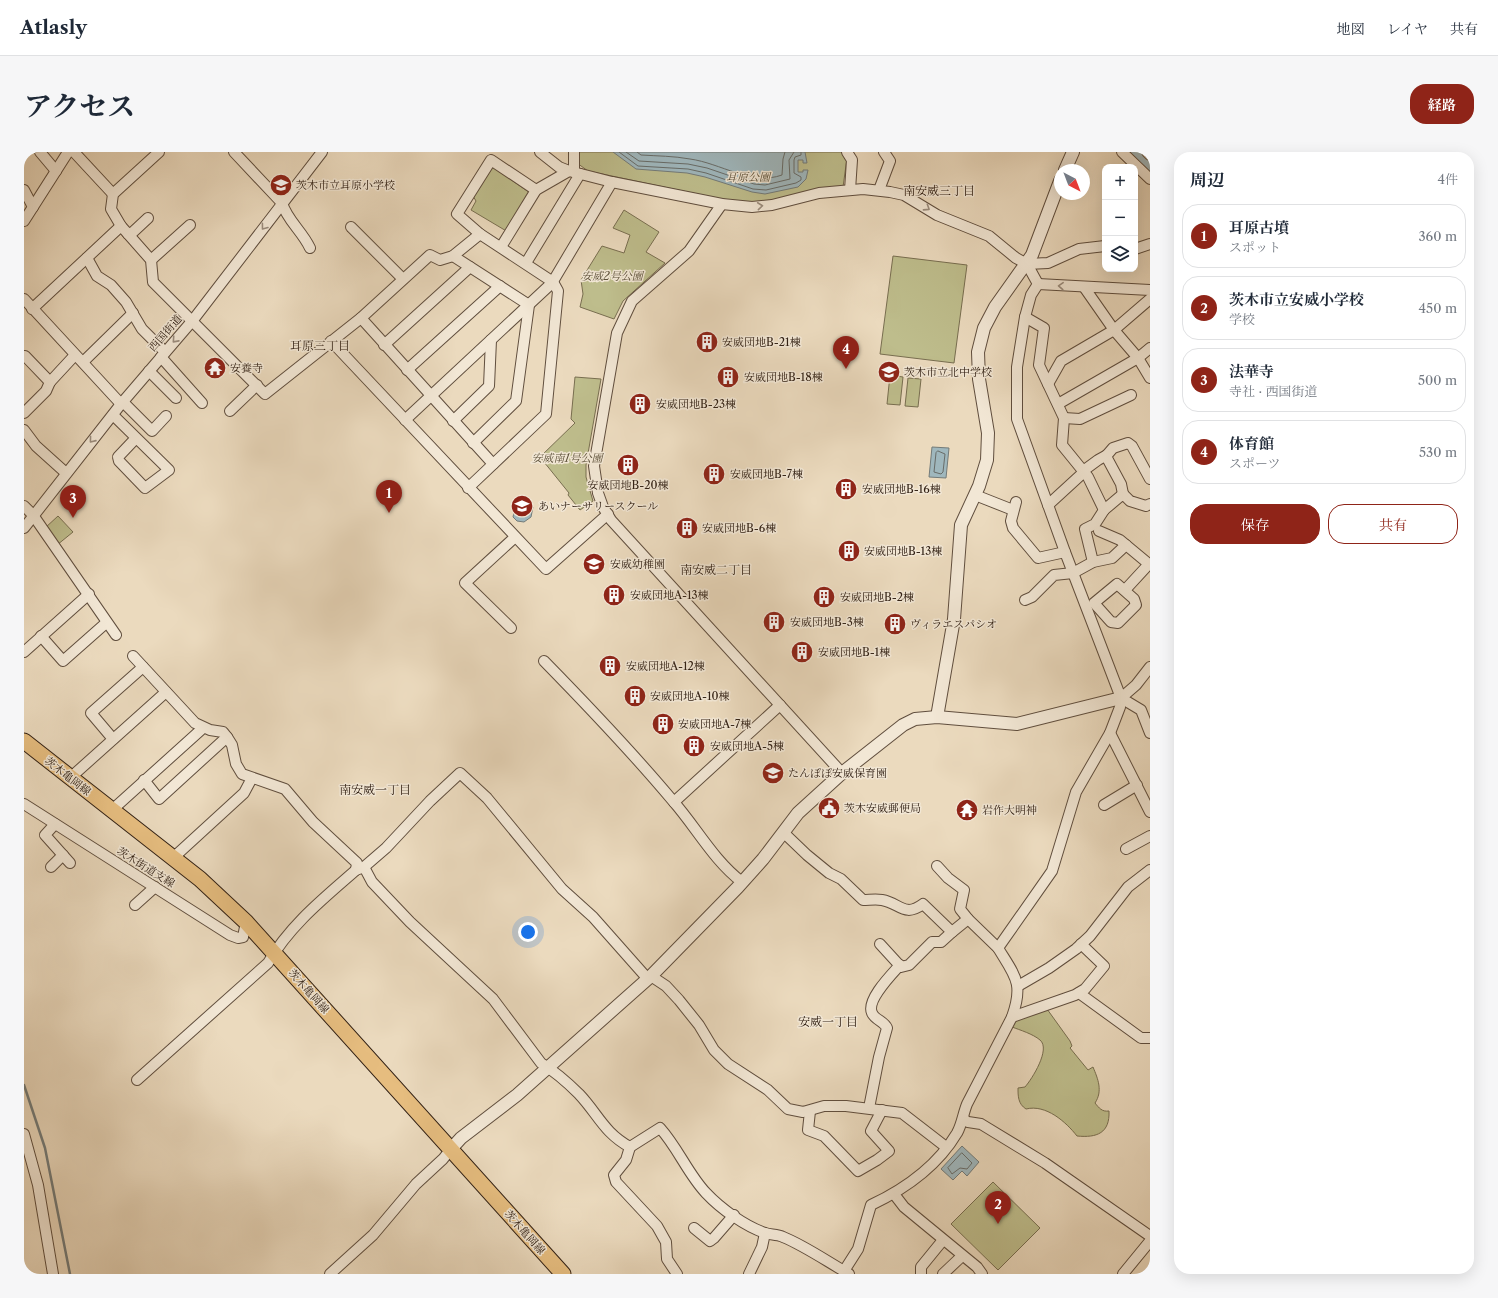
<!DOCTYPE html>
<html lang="ja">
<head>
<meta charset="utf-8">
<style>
	:root { --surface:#fff; --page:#f6f6f7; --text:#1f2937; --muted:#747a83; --line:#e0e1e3; --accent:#8f2418 }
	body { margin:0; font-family:"Libre Caslon Text","Noto Serif JP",serif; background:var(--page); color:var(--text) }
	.controls { position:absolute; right:12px; top:12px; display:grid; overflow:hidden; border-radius:8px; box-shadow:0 4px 16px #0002 }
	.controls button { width:36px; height:36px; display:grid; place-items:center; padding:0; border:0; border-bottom:1px solid var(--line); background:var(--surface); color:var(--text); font:20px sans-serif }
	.compass { position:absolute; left:1030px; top:12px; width:36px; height:36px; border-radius:50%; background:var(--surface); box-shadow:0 4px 16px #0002; rotate:138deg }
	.you { position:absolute; left:504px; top:780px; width:14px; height:14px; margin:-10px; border:3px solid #fff; border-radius:50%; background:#1a73e8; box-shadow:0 0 0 6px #1a73e833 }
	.badge { display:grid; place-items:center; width:26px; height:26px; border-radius:50%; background:var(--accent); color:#fff; font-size:13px; font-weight:700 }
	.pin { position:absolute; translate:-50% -33px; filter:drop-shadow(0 1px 2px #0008) }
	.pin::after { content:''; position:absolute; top:21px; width:14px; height:12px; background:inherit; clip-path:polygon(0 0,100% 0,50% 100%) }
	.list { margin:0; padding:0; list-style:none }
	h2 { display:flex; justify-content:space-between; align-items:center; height:52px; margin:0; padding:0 16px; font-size:17px }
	h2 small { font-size:13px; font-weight:400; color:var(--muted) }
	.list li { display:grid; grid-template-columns:26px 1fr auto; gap:12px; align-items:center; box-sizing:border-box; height:64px; margin:0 8px 8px; padding:0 8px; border:1px solid var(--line); border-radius:16px }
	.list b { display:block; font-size:15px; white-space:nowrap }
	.list p { margin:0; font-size:13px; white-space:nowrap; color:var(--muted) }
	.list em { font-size:13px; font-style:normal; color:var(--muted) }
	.actions { display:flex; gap:8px; padding:12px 16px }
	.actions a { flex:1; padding:9px 0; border:1px solid var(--accent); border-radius:16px; text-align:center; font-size:14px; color:var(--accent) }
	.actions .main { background:var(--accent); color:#fff }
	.icon { flex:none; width:22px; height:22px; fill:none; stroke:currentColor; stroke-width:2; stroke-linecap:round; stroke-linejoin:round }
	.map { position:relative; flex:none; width:1126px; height:1122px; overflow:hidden; border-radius:16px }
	header { display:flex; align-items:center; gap:24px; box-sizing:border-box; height:56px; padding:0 20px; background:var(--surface); border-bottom:1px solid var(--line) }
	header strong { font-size:19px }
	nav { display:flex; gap:22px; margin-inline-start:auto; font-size:14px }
	.intro { display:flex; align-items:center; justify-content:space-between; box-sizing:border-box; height:96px; padding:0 24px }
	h1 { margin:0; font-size:28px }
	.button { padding:10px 18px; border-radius:16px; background:var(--accent); color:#fff; font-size:14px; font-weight:700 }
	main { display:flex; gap:24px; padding:0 24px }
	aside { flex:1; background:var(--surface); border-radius:16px; box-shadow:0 4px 16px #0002 }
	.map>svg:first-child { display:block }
	.green { fill:#bebd8c; stroke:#786e50 }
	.water { fill:#9fb7bd; stroke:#737b79 }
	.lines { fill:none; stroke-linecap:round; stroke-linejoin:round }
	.shore { stroke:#686c68; stroke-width:1 }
	.stream { stroke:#737b79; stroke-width:2.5 }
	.river { stroke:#9fb7bd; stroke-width:15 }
	.minor-casing { stroke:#604e3e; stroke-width:12 }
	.tertiary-casing { stroke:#604e3e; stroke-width:14 }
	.primary-casing { stroke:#312014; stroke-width:17 }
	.minor { stroke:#f2e7d5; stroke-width:10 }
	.tertiary { stroke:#f2e7d5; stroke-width:12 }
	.primary { stroke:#e6bd7f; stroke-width:15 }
	.oneway { stroke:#9b8d7e }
	.labels { text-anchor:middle; stroke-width:3; stroke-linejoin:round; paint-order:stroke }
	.park-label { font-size:11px; font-style:italic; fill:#5b4f38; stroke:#f2e7d5 }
	.poi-label { font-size:11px; fill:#312014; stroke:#f2e7d5; text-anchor:start }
	.street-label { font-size:11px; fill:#312014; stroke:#f2e7d5 }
	.neighbourhood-label { font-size:12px; fill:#312014; stroke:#f2e7d5 }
</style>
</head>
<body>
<header>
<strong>Atlasly</strong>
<nav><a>地図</a><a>レイヤ</a><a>共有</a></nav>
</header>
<div class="intro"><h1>アクセス</h1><a class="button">経路</a></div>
<main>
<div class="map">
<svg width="1126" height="1122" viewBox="0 0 1126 1122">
	<rect width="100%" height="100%" fill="#ebdabe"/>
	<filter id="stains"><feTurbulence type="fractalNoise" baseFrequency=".005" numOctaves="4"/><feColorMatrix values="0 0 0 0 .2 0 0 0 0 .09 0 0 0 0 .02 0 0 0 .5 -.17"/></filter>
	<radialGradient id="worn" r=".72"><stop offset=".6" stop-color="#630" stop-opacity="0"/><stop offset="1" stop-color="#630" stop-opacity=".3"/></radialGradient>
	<g class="green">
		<path d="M553,0H820L823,6L819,35L734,52L716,51L564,19L553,11Z"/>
		<path d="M469,15L506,41L484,80L447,58L452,49L449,44Z"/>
		<path d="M600,58L635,80L622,100L641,111L599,149L590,167L556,155L559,142L557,128L578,94L600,101L606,83L589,76Z"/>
		<path d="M869,104L943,113L930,211L856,202Z"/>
		<path d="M866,223L879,225L876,253L863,252Z"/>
		<path d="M551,225L577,227L562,313V325L569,349L556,358L544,343L545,341L516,305L551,271L547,267Z"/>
		<path d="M884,226L897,227L894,255L881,254Z"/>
		<path d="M34,364L49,380L33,393L21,376Z"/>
		<path d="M1023,857L1046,889L1048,894L1046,896L1064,918L1069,915C1074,927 1079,939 1071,951C1075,956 1078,960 1085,959C1086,981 1073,986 1053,984C1042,970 1022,952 1002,957C994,952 994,944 994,936L1001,935C1008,927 1027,897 1016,888C1009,882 996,878 988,875L991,868Z"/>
		<path d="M969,1030L1016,1076L974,1118L927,1072Z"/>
	</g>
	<g class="water">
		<path d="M589,0H781L783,11H779V8H774V20H779V18H784L782,27L774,35L741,42L728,40L681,25L663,21L612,17Z"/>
		<path d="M908,295L925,296L922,326L905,325Z"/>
		<path d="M504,351L509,355L507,365L500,370L493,369L489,365C490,358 496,351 504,351Z"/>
		<path d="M938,994L955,1010L943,1024L938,1019L929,1028L917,1017Z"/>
	</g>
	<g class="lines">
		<g class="shore">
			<path d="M595,0L614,14L664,17L682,21L729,37L742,38L772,31L777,28V25L770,21V8L771,5L777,3V0"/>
			<path d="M602,0L615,9L664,12L683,16L730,32L741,33L766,27L765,8L770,0"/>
			<path d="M613,0L617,3C633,4 650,4 666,7C696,11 728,34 758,23L759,7L761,0"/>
			<path d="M914,299L921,302L919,320L917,322L910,320L912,301Z"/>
			<path d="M938,1001L948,1011L943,1017L936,1016L928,1022L924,1016Z"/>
		</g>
		<path class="stream" d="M0,933L21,996L46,1122"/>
		<path class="river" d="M1109,0L1126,18"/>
		<g class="minor-casing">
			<g id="minor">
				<path d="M16,0L32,19"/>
				<path d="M50,0L89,42"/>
				<path d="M135,0L89,42L87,57L97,74L127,108L129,130L241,242L337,166L406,103L416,108L429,104L456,82"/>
				<path d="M210,0L258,51C263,68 278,79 286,96"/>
				<path d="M516,0L535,15L545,19L588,30L698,52L728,55L748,53L795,41L839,37L866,40L880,43L913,63L965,84L992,106L1003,112L1024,111L1055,97L1081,94"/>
				<path d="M823,0L828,8L826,38"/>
				<path d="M1098,0L1126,27"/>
				<path d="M1123,0L1126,3"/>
				<path d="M550,20V0"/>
				<path d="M0,38L9,55"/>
				<path d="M855,38L866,9L860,0"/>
				<path d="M698,52L665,99L608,149L593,181L570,314L574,341L579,355L587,368L818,621"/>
				<path d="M0,69L44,0"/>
				<path d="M327,75L379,127"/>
				<path d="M104,82L109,80L124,66"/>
				<path d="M477,95L512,38L545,19"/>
				<path d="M1111,97L1126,92"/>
				<path d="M429,104L505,153L492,249L449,291"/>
				<path d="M63,106L73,124L87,133L102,150L118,177L141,200"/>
				<path d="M127,108L166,73"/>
				<path d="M502,111L556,22"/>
				<path d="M1003,112L1014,132"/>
				<path d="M1014,132L1126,138"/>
				<path d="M1060,135L1090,178L1114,206L1126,226"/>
				<path d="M0,147L97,252"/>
				<path d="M8,157L97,74"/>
				<path d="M1001,165L1020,176L1015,213L1040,266L1038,293L1064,325L1080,358"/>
				<path d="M337,166L469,312"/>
				<path d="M307,189L522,417L584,362"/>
				<path d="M360,193L446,115"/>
				<path d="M1,204L26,230L51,203"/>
				<path d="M137,205L178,251"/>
				<path d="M59,210L109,161"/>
				<path d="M383,218L476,134"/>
				<path d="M125,219L152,246"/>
				<path d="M1024,232L1037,209L1090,178L1126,147"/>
				<path d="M99,250L128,279L142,264"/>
				<path d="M1034,252L1114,206L1126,196"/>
				<path d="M206,259L233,233"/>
				<path d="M0,261L22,239L26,230"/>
				<path d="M89,263L145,318L121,336L95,309L94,305L112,286"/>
				<path d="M1040,266L1056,267L1107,243"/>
				<path d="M381,268L528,131L588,30"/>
				<path d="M429,269L465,234L467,188"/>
				<path d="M0,278L12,294L42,321"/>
				<path d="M1059,319L1074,308L1083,303"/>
				<path d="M444,336L522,262L534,139L529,130L456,82L433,62L467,8L512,38"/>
				<path d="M1099,342L1097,332L1083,306V303L1089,296L1104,291L1108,294L1126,327"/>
				<path d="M951,343L989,358"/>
				<path d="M992,350L987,369L989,376L1014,406L1041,400"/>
				<path d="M1024,353L1060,320"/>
				<path d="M0,354L9,363L92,483"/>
				<path d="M0,376L97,252L169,168L298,0"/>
				<path d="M1075,379L1096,388L1126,413"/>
				<path d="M1069,410L1061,377L1071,372L1080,358L1099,342L1106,349L1122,354L1126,352"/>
				<path d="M1093,432L1110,447L1112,453L1094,471L1087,470L1070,451Z"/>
				<path d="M1101,438L1125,412"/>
				<path d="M1001,448L1008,445L1030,423L1049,421L1069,410L1088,406L1102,393"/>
				<path d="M487,476L441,431L490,386"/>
				<path d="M17,484L39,509L82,471"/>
				<path d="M0,500L65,442"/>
				<path d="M109,504L171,571L186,578L199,580L203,585L208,593L212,612L218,622L261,637L289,670L333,711L332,718"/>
				<path d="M520,509C565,555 608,600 649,649C672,675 690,709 718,730"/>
				<path d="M1097,546L1117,558L1126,581"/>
				<path d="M1097,546L1112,533L1126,515"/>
				<path d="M1086,581L1126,660"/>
				<path d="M89,587L67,561L119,515"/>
				<path d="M46,626L142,540"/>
				<path d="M120,628L135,647L203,585"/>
				<path d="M650,650L756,553"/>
				<path d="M0,652L206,783L214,786L219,785L222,770"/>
				<path d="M1080,653L1113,633"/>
				<path d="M88,658L179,576"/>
				<path d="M31,672L21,683L46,711"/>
				<path d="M759,680L783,703L805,721L817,727L839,748C845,748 852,747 858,748C876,751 880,766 899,752L928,780L944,767L974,796"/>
				<path d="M1102,697L1126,684"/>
				<path d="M149,706L220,641L228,626"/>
				<path d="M913,714L924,726L940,738L936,757L944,767"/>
				<path d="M27,715L39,703"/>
				<path d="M340,715L348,730L386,770L469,847L517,911C530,919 544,931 555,942C574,962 580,981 606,995L636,976C654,996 664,1022 682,1041C697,1057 721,1074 741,1081C746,1083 753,1082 759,1085C779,1093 801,1108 820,1119"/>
				<path d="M111,753L131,735"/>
				<path d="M856,792L877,815L885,813L908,790H917L928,780"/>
				<path d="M627,824L642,834L655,848L675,873L690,898L704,912L744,938L764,957L779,960L800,954H822L878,961L922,995"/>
				<path d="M994,834L1025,816L1052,797L1066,784L1104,735L1126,718"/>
				<path d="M1055,841L1117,886H1126"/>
				<path d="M988,865L1051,843L1061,837L1080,814L1057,792"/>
				<path d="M113,928L244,811C266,773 300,746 332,718L340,715L362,696L406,649L436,621L463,646L538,737L569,765L623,826"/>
				<path d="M845,956L855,905L863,876C860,869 851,868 848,861C842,848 868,822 876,813"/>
				<path d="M786,959L784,978L800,984L834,1019L853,1008L865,999L847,979L858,958"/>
				<path d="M939,967L944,970L957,972L1021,1011L1126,1084"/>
				<path d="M0,982L14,1033L29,1122"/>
				<path d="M606,995L602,1008L590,1023L592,1030L633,1074L642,1090L643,1107L653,1122"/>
				<path d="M870,1042L880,1055L953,1115L958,1122"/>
				<path d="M670,1076L686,1089L690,1086L710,1063"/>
				<path d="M306,1122L349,1083L392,1032L419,1007L427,997"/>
				<path d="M725,1122L738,1095L741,1081"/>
				<path d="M825,1122L820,1119L834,1097L847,1053C881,1037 914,1013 933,981C938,972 939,962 943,952C958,923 973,894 988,865C1000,831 991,824 974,796L1028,719L1052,640L1086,581L1096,555L1097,546L1041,400L993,267V215L1001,165L1007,143L1014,132"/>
				<path d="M897,1122V1115L919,1088"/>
				<path d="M919,1122L938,1104"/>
				<path d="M1099,1122L1126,1089"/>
			</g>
		</g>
		<g class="tertiary-casing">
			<g id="tertiary">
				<path d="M1041,18L1049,0"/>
				<path d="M913,565L930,467L937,373L955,334L963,308L964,281L955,227L954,200L960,176L971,155L1008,103L1036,29"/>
				<path d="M427,997L437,986L493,943L627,824L714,735L739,707L774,661L818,621L879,573L891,567L913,565L993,572L1097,546"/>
			</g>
		</g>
		<g class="primary-casing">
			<path id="primary" d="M0,589L176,727L222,770L539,1122"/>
		</g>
		<use href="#minor" class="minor"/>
		<use href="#tertiary" class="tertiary"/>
		<use href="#primary" class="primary"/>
	</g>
	<defs><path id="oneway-chevron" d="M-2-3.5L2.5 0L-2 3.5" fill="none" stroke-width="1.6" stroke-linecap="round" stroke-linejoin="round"/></defs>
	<g class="oneway">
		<use href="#oneway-chevron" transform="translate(736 54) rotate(-6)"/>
		<use href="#oneway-chevron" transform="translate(903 56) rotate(33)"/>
		<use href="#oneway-chevron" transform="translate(240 75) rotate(127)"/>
		<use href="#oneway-chevron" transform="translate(1037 134) rotate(-177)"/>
		<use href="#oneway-chevron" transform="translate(151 188) rotate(132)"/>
		<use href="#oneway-chevron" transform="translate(68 288) rotate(129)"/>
	</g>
	<defs>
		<g id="school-disc" transform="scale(1.15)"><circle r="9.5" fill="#8f2418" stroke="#f2e7d5"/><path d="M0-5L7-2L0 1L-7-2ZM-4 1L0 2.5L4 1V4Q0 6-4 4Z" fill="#fff"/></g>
		<g id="building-disc" transform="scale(1.15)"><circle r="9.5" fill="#8f2418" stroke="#f2e7d5"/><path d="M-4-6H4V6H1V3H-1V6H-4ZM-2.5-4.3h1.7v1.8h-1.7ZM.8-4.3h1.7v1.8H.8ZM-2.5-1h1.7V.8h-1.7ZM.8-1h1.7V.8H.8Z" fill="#fff"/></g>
		<g id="temple-disc" transform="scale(1.15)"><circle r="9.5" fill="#8f2418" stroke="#f2e7d5"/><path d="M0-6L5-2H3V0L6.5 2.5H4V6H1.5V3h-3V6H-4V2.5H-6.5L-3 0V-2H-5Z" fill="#fff"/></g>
		<g id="civic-disc" transform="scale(1.15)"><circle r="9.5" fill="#8f2418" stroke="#f2e7d5"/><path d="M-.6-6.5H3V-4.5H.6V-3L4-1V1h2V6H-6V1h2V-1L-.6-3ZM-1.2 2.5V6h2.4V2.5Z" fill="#fff"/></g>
	</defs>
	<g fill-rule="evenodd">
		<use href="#school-disc" x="257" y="33"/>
		<use href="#building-disc" x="683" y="190"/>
		<use href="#temple-disc" x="191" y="216"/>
		<use href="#school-disc" x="865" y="220"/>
		<use href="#building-disc" x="704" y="225"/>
		<use href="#building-disc" x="616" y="252"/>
		<use href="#building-disc" x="604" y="313"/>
		<use href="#building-disc" x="690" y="322"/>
		<use href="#building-disc" x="822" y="337"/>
		<use href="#school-disc" x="498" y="354"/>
		<use href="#building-disc" x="663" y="376"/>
		<use href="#building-disc" x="825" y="399"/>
		<use href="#school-disc" x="570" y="412"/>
		<use href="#building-disc" x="590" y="443"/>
		<use href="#building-disc" x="800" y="445"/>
		<use href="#building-disc" x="750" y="470"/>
		<use href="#building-disc" x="871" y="472"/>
		<use href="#building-disc" x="778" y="500"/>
		<use href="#building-disc" x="586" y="514"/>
		<use href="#building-disc" x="611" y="544"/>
		<use href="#building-disc" x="639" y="572"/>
		<use href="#building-disc" x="670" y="594"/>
		<use href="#school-disc" x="749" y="621"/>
		<use href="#civic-disc" x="805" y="656"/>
		<use href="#temple-disc" x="943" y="658"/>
	</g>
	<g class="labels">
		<g class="park-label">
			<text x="724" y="29">耳原公園</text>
			<text x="588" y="128">安威2号公園</text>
			<text x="543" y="310">安威南1号公園</text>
		</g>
		<g class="poi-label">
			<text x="272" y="37">茨木市立耳原小学校</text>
			<text x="698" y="194">安威団地B-21棟</text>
			<text x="206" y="220">安養寺</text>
			<text x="880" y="224">茨木市立北中学校</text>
			<text x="720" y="229">安威団地B-18棟</text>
			<text x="632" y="256">安威団地B-23棟</text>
			<text x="706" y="326">安威団地B-7棟</text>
			<text x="604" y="337" text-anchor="middle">安威団地B-20棟</text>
			<text x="838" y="341">安威団地B-16棟</text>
			<text x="514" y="358">あいナーサリースクール</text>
			<text x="678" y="380">安威団地B-6棟</text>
			<text x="840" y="403">安威団地B-13棟</text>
			<text x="586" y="416">安威幼稚園</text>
			<text x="606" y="447">安威団地A-13棟</text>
			<text x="816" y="449">安威団地B-2棟</text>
			<text x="766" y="474">安威団地B-3棟</text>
			<text x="886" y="476">ヴィラエスパシオ</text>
			<text x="794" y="504">安威団地B-1棟</text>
			<text x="602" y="518">安威団地A-12棟</text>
			<text x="626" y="548">安威団地A-10棟</text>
			<text x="654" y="576">安威団地A-7棟</text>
			<text x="686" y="598">安威団地A-5棟</text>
			<text x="764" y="625">たんぽぽ安威保育園</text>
			<text x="820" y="660">茨木安威郵便局</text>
			<text x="958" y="662">岩作大明神</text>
		</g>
		<g class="street-label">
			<text transform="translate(141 181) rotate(-49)" y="4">西国街道</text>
			<text transform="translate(44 624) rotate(38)" y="4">茨木亀岡線</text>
			<text transform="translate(122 715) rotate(32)" y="4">茨木街道支線</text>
			<text transform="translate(285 839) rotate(48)" y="4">茨木亀岡線</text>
			<text transform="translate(501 1080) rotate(48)" y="4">茨木亀岡線</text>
		</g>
		<g class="neighbourhood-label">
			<text x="915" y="43">南安威三丁目</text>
			<text x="296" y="198">耳原三丁目</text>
			<text x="692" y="422">南安威二丁目</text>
			<text x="351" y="642">南安威一丁目</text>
			<text x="804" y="874">安威一丁目</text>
		</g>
	</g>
	<rect width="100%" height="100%" filter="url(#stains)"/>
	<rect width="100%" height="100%" fill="url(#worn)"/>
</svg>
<div class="controls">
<button>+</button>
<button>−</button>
<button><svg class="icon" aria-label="layers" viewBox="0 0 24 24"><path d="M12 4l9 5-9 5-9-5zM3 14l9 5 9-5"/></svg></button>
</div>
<svg class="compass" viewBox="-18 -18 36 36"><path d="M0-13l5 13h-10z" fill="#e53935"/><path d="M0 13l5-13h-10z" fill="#747a83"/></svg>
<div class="you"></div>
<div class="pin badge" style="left:365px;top:361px">1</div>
<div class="pin badge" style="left:974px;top:1072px">2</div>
<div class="pin badge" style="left:49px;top:366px">3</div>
<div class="pin badge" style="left:822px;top:217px">4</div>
</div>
<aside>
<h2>周辺<small>4件</small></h2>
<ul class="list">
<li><span class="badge">1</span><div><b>耳原古墳</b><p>スポット</p></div><em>360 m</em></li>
<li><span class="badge">2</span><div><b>茨木市立安威小学校</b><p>学校</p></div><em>450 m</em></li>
<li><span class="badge">3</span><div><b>法華寺</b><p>寺社 · 西国街道</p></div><em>500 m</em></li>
<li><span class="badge">4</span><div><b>体育館</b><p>スポーツ</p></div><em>530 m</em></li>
</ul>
<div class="actions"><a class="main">保存</a><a>共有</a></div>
</aside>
</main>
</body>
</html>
